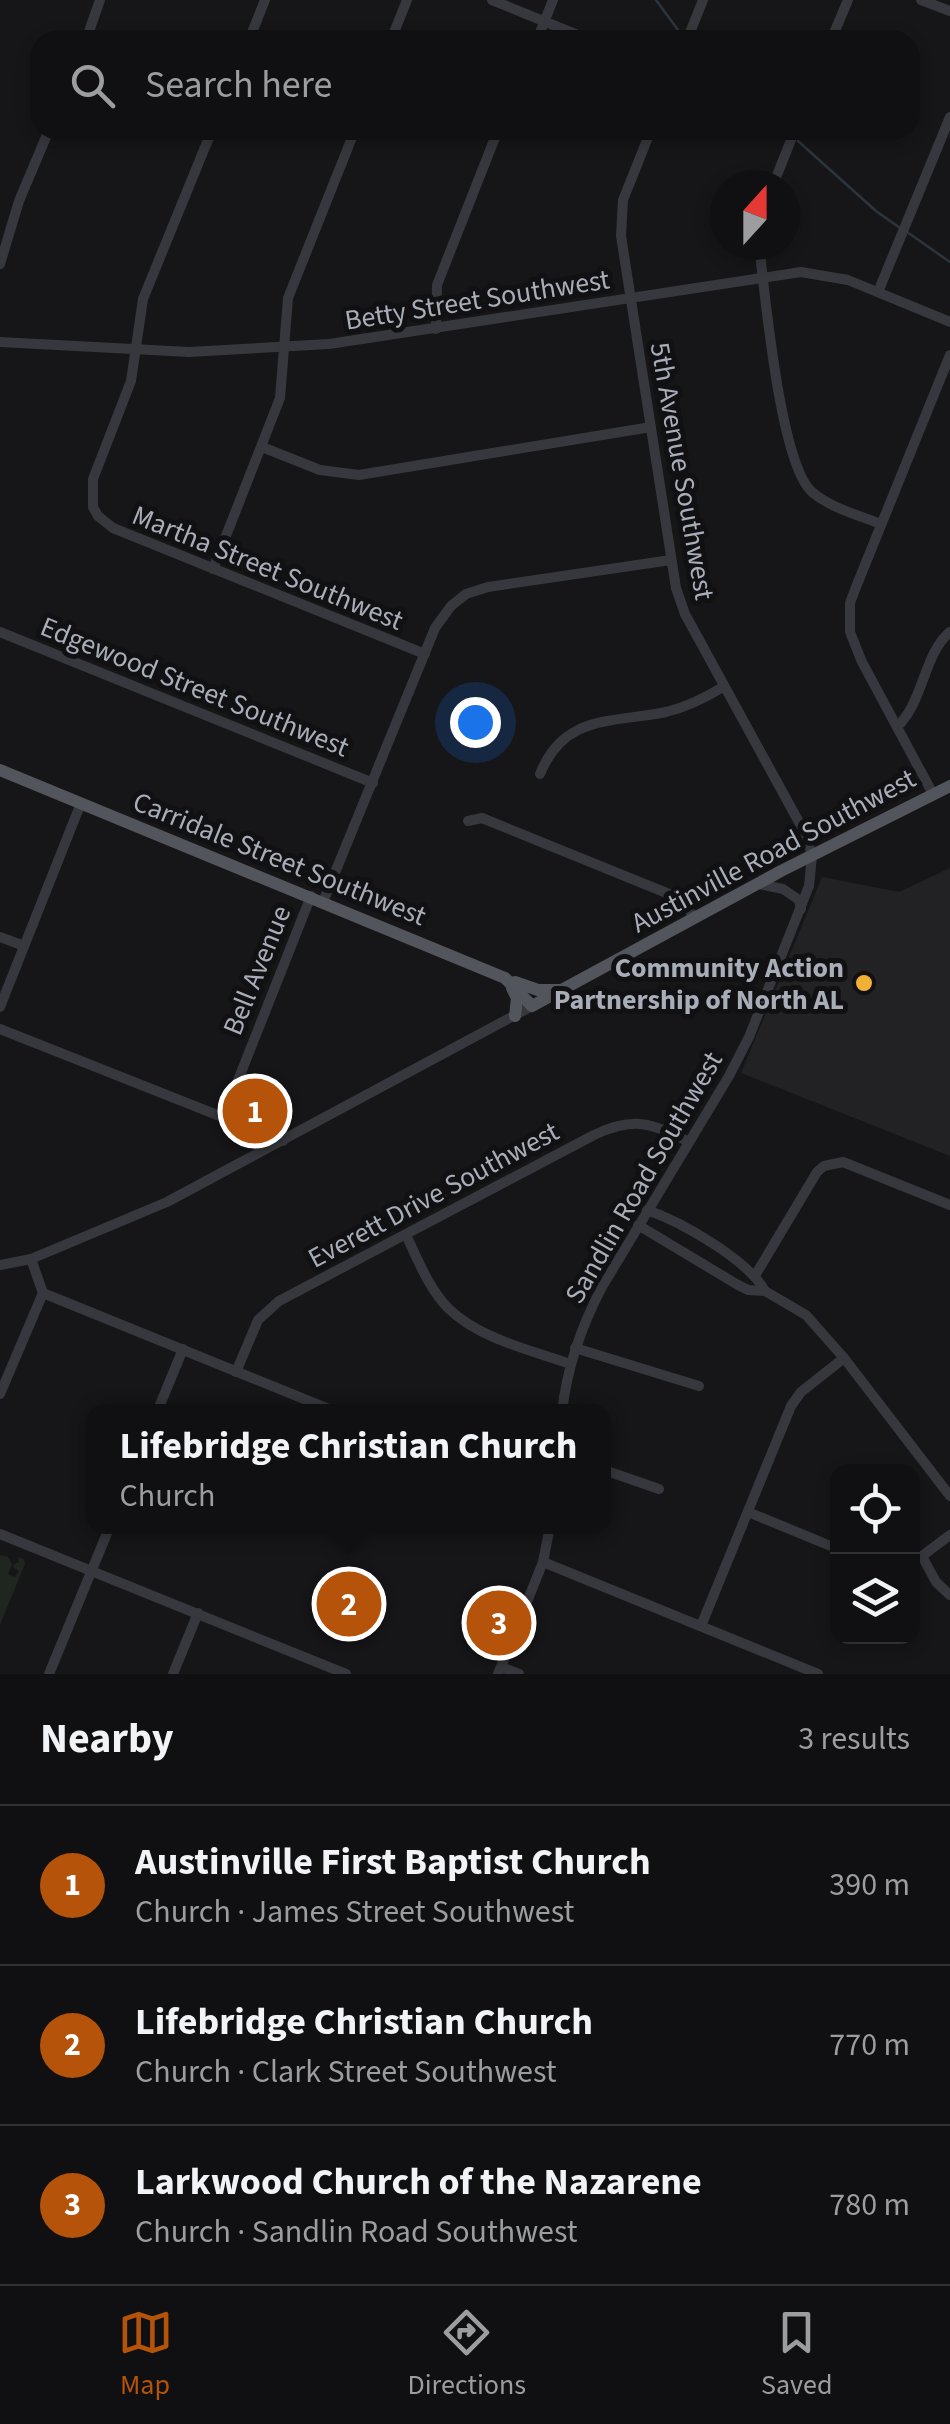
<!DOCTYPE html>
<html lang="en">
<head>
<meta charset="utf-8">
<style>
	:root { --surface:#101012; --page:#19191b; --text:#f1f3f6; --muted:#9c9d9f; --line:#303032; --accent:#b45309 }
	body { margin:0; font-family:"Source Sans 3",sans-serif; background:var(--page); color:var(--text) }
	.controls { position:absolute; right:30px; bottom:30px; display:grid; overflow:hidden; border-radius:20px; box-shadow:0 5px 15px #0003 }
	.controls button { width:90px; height:90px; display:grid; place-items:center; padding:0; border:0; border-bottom:2px solid var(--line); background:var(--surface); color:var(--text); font:50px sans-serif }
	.compass { position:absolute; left:710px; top:170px; width:90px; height:90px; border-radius:50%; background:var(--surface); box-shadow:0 5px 15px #0003; rotate:21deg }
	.you { position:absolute; left:475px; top:722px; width:35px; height:35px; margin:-25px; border:8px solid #fff; border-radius:50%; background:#1a73e8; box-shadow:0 0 0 15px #1a73e833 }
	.badge { display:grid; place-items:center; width:65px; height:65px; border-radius:50%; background:var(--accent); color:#fff; font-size:32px; font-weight:700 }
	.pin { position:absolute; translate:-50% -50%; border:5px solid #fff; box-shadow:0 2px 10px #0006 }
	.popup { position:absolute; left:86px; top:1404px; width:525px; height:130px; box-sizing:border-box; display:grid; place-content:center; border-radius:20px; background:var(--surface); filter:drop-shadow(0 2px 8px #0005); font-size:32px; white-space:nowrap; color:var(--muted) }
	.popup b { font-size:38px; color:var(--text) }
	.popup::after { content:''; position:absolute; left:50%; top:100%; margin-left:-20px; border:20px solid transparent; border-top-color:var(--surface) }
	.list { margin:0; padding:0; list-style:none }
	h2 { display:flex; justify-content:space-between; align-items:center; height:130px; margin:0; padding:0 40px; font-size:42px }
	h2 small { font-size:32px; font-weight:400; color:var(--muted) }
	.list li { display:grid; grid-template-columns:65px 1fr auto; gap:30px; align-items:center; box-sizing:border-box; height:160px; padding:0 40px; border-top:2px solid var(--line) }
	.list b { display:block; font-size:38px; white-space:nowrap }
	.list p { margin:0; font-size:32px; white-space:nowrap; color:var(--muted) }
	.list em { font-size:32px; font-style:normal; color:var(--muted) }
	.icon { flex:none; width:55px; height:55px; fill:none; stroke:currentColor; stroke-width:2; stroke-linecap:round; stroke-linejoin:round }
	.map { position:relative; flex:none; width:950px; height:1674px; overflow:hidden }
	.search { position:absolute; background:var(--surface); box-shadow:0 5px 15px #0003; left:30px; right:30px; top:30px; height:110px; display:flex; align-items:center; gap:25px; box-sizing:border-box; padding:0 35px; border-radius:30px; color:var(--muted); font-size:38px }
	.sheet { height:610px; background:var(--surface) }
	nav { display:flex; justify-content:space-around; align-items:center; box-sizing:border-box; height:140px; border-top:2px solid var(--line); background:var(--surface); font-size:28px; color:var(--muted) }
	nav a { display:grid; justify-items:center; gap:5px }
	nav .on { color:var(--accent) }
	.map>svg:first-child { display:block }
	.built { fill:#222225 }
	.green { fill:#1e261f }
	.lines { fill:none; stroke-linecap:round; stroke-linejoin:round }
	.stream { stroke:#2c353c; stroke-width:2.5 }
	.minor { stroke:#37383d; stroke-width:10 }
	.major { stroke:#53555c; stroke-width:12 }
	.poi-dot { fill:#f2b134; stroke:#111113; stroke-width:4 }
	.labels { text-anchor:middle; stroke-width:10; stroke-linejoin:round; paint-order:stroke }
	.street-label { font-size:28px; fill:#a8adb8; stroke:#111113 }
	.poi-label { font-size:28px; font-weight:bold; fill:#a8adb8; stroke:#111113; text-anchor:end }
</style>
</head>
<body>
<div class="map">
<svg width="950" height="1674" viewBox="0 0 950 1674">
	<rect width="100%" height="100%" fill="#161618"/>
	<path class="built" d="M950,868V1156L741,1073L822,877L899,892Z"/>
	<path class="green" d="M0,1555L8,1557L12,1564L8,1574L15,1577L19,1571L14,1568V1564L19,1562L18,1557L24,1559L25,1564L0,1625Z"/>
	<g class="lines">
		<g class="stream">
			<path d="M656,0L681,34"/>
			<path d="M785,130L786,131"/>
			<path d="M798,141L876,211L900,228"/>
			<path d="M907,232L950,262"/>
		</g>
		<g class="minor">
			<path d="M492,0L590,40"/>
			<path d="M921,0L950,11"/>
			<path d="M86,40L100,0"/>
			<path d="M249,40L265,0"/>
			<path d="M391,40L407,0"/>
			<path d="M537,40L553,0"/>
			<path d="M687,40L703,0"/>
			<path d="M831,40L848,0"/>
			<path d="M212,130L143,299L131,381L93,479V507L98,516L113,528L425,654"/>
			<path d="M773,185L795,130"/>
			<path d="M759,245C765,293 780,464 812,492C831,508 858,515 881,524"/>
			<path d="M0,264L19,201L49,130"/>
			<path d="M878,292L950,117"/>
			<path d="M436,329L437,285L498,130"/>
			<path d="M0,342L189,352L329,344L801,272L848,280L950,322"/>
			<path d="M262,447L320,470L359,475L651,427"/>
			<path d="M213,569L280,398L288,298L355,130"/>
			<path d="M0,632L373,783"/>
			<path d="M897,727C924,701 924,653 950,632"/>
			<path d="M540,774C564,714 612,723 666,712C687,707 705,698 723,687"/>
			<path d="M933,794L862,662L850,632V603L856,587L950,355"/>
			<path d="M468,821L482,818L679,898L695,918"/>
			<path d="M759,884L783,889L799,900L801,909"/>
			<path d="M323,902L435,628L451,606L466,594L488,587L671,560"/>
			<path d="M0,937L24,946"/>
			<path d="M0,1007L81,803"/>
			<path d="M0,1029L283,1141"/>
			<path d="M223,1118L311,896"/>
			<path d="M647,1210C682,1222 748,1260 765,1291"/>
			<path d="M638,1225L738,1285L748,1290L765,1291L806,1315L844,1358L950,1496"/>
			<path d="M406,1235C418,1260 429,1289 449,1309C480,1339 531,1350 570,1364"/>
			<path d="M31,1259L43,1293L336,1412"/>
			<path d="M0,1265L31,1259L167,1202L532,1006"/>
			<path d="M756,1274L817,1172L824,1166L843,1162L950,1205"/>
			<path d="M575,1348L699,1386"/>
			<path d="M236,1372L258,1320L279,1301L594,1135C634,1116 651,1123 689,1142"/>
			<path d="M0,1394L43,1293"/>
			<path d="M157,1412L183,1349"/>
			<path d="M562,1412C567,1367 581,1327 602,1287L729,1076L749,1037L809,886L812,856L806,835L685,614L676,588L621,236L623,200L651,130"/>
			<path d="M604,1470L659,1489"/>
			<path d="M748,1512L838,1549"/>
			<path d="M0,1534L346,1674"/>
			<path d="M922,1556L936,1582L950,1595"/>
			<path d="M912,1559L922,1556L950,1535"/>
			<path d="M543,1562L818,1674"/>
			<path d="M701,1626L791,1406L801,1392L844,1358"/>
			<path d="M501,1667L519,1674"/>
			<path d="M49,1674L110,1526"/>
			<path d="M173,1674L198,1613"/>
			<path d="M498,1674L543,1562L550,1526"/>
		</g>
		<g class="major">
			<path d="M0,770L505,978L532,1006L781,871L950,786"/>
			<path d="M515,982L538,990H559"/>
			<path d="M512,988L517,998L515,1016"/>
		</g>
	</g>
	<circle class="poi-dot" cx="864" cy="983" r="10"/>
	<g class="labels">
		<g class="street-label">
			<text transform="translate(477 299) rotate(-9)" y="10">Betty Street Southwest</text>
			<text transform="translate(683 471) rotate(80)" y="10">5th Avenue Southwest</text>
			<text transform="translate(268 567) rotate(22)" y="10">Martha Street Southwest</text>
			<text transform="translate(195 686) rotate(22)" y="10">Edgewood Street Southwest</text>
			<text transform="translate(773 850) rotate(-28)" y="10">Austinville Road Southwest</text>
			<text transform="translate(280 858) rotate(22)" y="10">Carridale Street Southwest</text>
			<text transform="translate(256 970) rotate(-68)" y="10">Bell Avenue</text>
			<text transform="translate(643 1177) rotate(-60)" y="10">Sandlin Road Southwest</text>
			<text transform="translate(433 1194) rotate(-28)" y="10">Everett Drive Southwest</text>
		</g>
		<g class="poi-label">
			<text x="844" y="977">Community Action<tspan x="844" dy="32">Partnership of North AL</tspan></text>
		</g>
	</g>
</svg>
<div class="controls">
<button><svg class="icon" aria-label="locate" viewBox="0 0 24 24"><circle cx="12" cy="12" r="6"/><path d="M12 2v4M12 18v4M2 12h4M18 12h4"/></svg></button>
<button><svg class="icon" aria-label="layers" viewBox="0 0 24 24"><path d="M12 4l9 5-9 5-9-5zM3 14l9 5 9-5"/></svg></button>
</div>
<svg class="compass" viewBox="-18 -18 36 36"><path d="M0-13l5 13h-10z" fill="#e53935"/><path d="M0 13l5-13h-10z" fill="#9c9d9f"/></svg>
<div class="you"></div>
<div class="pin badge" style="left:255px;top:1111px">1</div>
<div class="pin badge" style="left:349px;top:1604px">2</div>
<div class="popup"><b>Lifebridge Christian Church</b>Church</div>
<div class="pin badge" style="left:499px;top:1623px">3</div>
<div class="search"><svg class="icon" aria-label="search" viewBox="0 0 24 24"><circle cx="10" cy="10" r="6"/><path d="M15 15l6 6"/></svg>Search here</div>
</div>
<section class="sheet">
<h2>Nearby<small>3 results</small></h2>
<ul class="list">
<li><span class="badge">1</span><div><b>Austinville First Baptist Church</b><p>Church · James Street Southwest</p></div><em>390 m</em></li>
<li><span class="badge">2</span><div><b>Lifebridge Christian Church</b><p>Church · Clark Street Southwest</p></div><em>770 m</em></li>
<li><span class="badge">3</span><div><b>Larkwood Church of the Nazarene</b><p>Church · Sandlin Road Southwest</p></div><em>780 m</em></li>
</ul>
</section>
<nav>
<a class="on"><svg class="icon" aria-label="map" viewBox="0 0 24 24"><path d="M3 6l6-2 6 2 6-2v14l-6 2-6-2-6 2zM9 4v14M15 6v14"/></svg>Map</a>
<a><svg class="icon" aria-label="directions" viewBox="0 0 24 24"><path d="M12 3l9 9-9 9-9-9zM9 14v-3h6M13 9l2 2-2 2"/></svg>Directions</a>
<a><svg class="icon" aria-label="saved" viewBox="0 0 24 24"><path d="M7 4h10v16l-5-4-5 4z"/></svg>Saved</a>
</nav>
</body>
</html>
